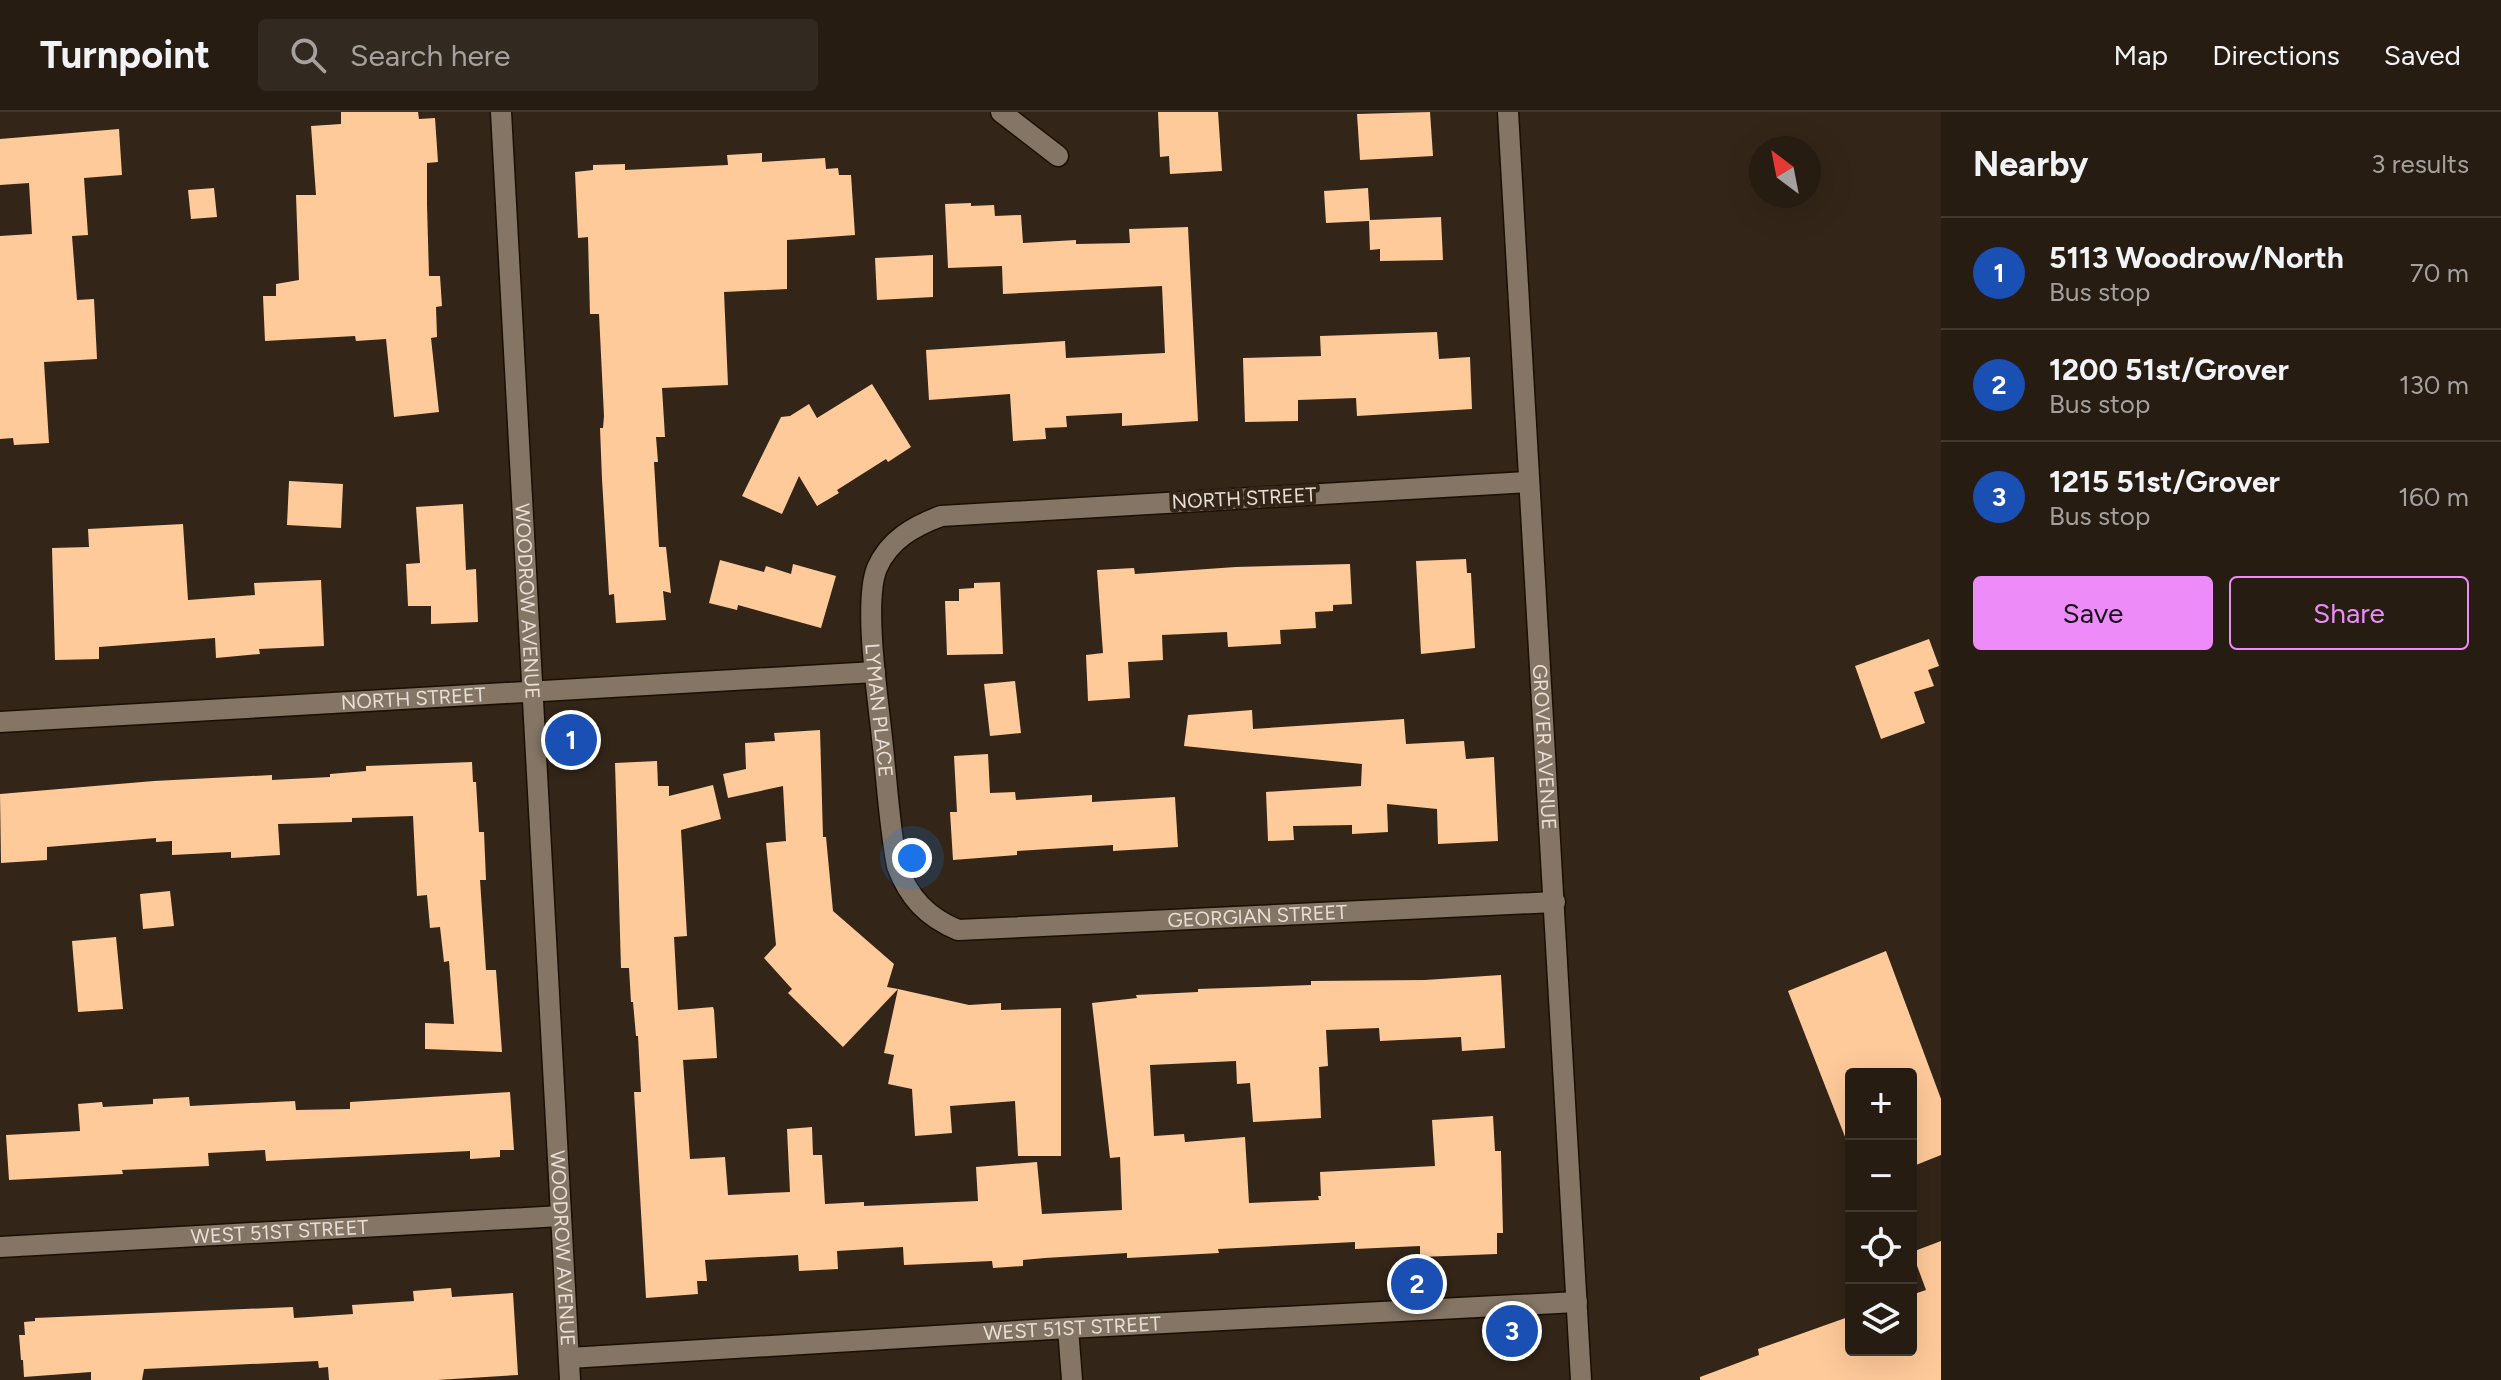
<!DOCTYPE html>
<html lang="en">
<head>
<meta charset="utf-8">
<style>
	:root { --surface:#261c12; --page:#322920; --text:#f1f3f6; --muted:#a4a19f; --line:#423a32; --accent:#ed8cf9 }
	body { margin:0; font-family:Figtree,sans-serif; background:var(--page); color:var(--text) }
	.controls { position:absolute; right:24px; bottom:24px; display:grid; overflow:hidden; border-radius:8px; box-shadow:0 8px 32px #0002 }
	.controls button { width:72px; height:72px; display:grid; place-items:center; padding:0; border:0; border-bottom:2px solid var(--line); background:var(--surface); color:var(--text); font:40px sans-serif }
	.compass { position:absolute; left:1749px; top:24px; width:72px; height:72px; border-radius:50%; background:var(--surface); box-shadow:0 8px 32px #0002; rotate:328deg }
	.you { position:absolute; left:912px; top:746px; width:28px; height:28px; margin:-20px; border:6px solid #fff; border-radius:50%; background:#1a73e8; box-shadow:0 0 0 12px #1a73e833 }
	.badge { display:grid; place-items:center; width:52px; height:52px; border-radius:50%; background:var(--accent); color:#fff; font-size:26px; font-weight:700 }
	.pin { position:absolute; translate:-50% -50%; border:4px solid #fff; box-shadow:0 2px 8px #0006 }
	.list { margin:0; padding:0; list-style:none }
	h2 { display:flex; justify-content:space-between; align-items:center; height:104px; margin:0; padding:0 32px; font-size:34px }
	h2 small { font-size:26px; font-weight:400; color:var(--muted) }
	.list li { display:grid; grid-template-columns:52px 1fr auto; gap:24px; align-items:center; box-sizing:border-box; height:112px; padding:0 32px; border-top:2px solid var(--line) }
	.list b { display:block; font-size:30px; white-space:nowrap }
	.list p { margin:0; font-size:26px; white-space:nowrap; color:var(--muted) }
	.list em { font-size:26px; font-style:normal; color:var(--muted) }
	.actions { display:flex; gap:16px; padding:24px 32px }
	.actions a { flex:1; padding:18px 0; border:2px solid var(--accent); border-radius:8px; text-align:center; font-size:28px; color:var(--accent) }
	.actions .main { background:var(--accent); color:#111 }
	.icon { flex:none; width:44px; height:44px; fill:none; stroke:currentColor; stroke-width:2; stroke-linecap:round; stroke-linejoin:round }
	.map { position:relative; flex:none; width:1941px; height:1268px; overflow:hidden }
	header { display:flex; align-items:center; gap:48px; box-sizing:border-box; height:112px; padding:0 40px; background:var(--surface); border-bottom:2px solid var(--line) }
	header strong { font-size:38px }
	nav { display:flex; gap:44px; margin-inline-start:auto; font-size:28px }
	.search { width:560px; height:72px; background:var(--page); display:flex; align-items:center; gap:20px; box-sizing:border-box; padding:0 28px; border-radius:8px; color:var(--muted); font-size:30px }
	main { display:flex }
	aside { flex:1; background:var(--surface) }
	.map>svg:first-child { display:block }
	.building { fill:#ffca9a }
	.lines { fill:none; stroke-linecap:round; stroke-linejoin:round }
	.minor-casing { stroke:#1a0f03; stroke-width:23 }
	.tertiary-casing { stroke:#1a0f03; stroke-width:23 }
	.minor { stroke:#847565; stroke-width:20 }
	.tertiary { stroke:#847565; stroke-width:20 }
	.labels { text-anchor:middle; stroke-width:8; stroke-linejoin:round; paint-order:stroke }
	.street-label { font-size:20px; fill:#e7ded5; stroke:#332618 }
</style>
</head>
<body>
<header>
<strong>Turnpoint</strong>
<div class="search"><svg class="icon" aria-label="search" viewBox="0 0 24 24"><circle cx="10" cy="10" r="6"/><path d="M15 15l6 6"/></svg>Search here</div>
<nav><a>Map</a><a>Directions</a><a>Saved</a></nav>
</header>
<main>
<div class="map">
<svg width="1941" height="1268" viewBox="0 0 1941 1268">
	<rect width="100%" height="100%" fill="#332618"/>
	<g class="building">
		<path d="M341,0H418L419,7L435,6L438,50L427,51V93L429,164H440L442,194L436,195L437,225L431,226L439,300L394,305L386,227L356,229L355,224L265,229L263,184H276V172L299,168L296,83H316L311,14L341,12Z"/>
		<path d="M1158,0H1218L1222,59L1170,62L1169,44L1160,45Z"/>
		<path d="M1430,0L1433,44L1360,48L1357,2Z"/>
		<path d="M119,17L122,63L84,66L88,123L72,124L77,188L94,187L97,247L44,250L49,331L14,333L13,326L0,327V124L32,122L29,71L0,73V27Z"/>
		<path d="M762,41V50L825,46L826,57L838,56L839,63H851L855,123L787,128V177L724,180L728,273L662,276L665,325H656L658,350H654L659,435H666L671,481L663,479L666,508L616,511L614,482L609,483L602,367L600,316H603L604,304L599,202H590L588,125L578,126L575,60L593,58V53L625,52V58L728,53L727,43Z"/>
		<path d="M214,76L217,105L191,107L188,78Z"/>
		<path d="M1368,76L1370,108L1441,105L1443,148L1380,149V137L1370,138L1369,109L1326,111L1324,79Z"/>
		<path d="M971,91V94L994,93L995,104L1021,103L1023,131L1076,128V132L1130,131L1129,117L1188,115L1198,309L1122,314V301L1066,304L1067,315L1045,316L1046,327L1013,329L1010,282L929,288L926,238L1065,229L1066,246L1165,241L1162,174L1003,182L1002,154L948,156L945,92Z"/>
		<path d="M933,143V185L877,188L875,146Z"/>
		<path d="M1437,220L1439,247L1470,245L1472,297L1357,304L1356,286L1298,288V309L1245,310L1243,246L1321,244L1320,224Z"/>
		<path d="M872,272L911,335L888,350L886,347L837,378L839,381L817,394L799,364L782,402L742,384L781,305L790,304L809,292L817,306Z"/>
		<path d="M289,369L343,372L341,416L287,413Z"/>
		<path d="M463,392L466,458L476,457L478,510L431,512V494H408L406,452L420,451L416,395Z"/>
		<path d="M183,412L188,488L255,483L254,471L321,468L324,534L259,537L260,542L216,546L215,526L99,535V547L55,548L52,436L89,435L88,417Z"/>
		<path d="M1466,447L1467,461H1471L1475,536L1421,542L1416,449Z"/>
		<path d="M720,448L764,460L766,454L791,462L793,452L836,464L821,516L738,493L737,498L709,491Z"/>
		<path d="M1350,452L1352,492L1333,493V499L1315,500L1316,516L1280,518L1281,532L1228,535L1227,520L1162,523L1163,548L1128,550L1130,586L1088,589L1086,543L1103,541L1097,458L1134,456L1135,462L1236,455Z"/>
		<path d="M1000,470L1003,542L947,543L945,489H959V477L974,476V471Z"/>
		<path d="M1929,527L1939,554L1928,558L1934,574L1914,580L1925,611L1881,627L1855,554Z"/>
		<path d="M1015,569L1021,621L990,624L984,572Z"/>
		<path d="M1252,598L1253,617L1404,607L1406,632L1464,629L1466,647L1494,645L1498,729L1438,732L1437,697L1387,692L1388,720L1352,722V713L1293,714L1294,728L1268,729L1266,680L1361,674L1362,652L1184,634L1188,603Z"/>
		<path d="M820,618L823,725H826L833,799L894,852L887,875L898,877L843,935L788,881L792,877L764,846L776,833L766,731L786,729L783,674L728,686L723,662L746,657L745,631L775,629L774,621Z"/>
		<path d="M988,642L990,681L1015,680L1016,688L1092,683V690L1175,685L1178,735L1113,739V733L1017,739V743L953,748L950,700H957L954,644Z"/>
		<path d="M657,649L658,674H669V684L713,673L721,707L681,718L687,824L674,825L678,898L713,895L714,898L717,946L683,948L690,1047L725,1045L728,1083L790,1080L787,1017L812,1015L813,1043H822L825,1092L864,1090V1094L978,1089L976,1055L1037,1050L1042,1102L1122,1098L1120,1045L1110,1046L1092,891L1137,886L1136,883L1198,880V877L1311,873V869L1425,868L1501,863L1505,936L1462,939L1461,925L1380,929L1379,916L1326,918L1328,954L1319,955L1321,1006L1253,1010L1250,971L1237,972L1236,949L1150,953L1154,1024L1184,1022L1185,1030L1245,1025L1249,1091L1319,1088L1318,1084H1321L1320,1060L1435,1054L1432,1008L1493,1004L1495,1039H1501L1503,1121H1497V1142L1420,1145V1134L1355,1137V1130L1218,1137L1219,1141L1127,1146V1141L1045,1146L1023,1148V1154L993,1156L992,1149L904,1153L903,1135L837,1139L838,1157L799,1159L798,1143L705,1148L707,1169H697L698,1182L646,1186L634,980H641L638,924H636L633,890H631L629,856H621L615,651Z"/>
		<path d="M472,650L473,670H476L479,720H484L486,768H480L486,858H496L502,940L425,937V911L454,912L449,849L444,850L440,815L430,816L427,783L417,784L413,704L352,706V710L278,712L280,743L231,746V740L172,743V729L156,730V726L47,735V748L1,751L0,682L154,669L272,663V668L330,665V662L366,659V654Z"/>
		<path d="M170,779L174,814L143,817L140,782Z"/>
		<path d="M116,825L123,897L78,900L72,829Z"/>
		<path d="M1886,839L1941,987V1043L1911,1055V962H1851L1849,1035L1788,879Z"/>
		<path d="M898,877L969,893L1001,891V898L1061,896V1044H1018L1015,989L950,994L952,1021L915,1024L912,977L888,972L894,943L884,941Z"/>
		<path d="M510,980L514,1038H500V1045L470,1047V1039L266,1049L265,1038L208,1041L209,1054L122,1058L123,1062L9,1068L6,1023L80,1019L78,992L102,990L103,995L153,992V987L189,985L190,994L295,989L296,998L350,997V990Z"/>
		<path d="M1941,1129V1268H1700V1265L1759,1243L1758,1237L1851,1204V1238H1911V1183L1926,1178L1912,1140Z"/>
		<path d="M451,1176L452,1185L513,1181L518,1263L437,1268H329L328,1255L319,1256L318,1249L144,1257L142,1268H91V1260L24,1265L23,1248H21L19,1223H25L24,1210L35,1209V1206L293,1195L294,1206L353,1202L352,1193L414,1189L413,1179Z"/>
	</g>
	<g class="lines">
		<g class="minor-casing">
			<g id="minor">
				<path d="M1001,0L1058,44"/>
				<path id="s1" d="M1508,0L1581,1268"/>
				<path id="s2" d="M1528,370L941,404C914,414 889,428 877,456C863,490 878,586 882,626C887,669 889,712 897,754C909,786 927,805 958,818L1555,790"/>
				<path id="s3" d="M0,610L875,560"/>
				<path id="s4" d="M0,1135L561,1104"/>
				<path d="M1068,1216L1072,1268"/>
				<path id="s5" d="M569,1246L1068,1216L1577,1190"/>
			</g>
		</g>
		<g class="tertiary-casing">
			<g id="tertiary">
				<path id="s6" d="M501,0L570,1268"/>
			</g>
		</g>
		<use href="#minor" class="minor"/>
		<use href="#tertiary" class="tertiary"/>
	</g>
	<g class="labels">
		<g class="street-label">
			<text transform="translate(1244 386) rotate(-3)" y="7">NORTH STREET</text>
			<text dy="7" stroke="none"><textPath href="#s6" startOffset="490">WOODROW AVENUE</textPath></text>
			<text dy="7" stroke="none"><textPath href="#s3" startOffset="414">NORTH STREET</textPath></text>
			<text dy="7" stroke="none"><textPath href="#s2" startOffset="816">LYMAN PLACE</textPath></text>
			<text dy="7" stroke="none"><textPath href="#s1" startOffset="636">GROVER AVENUE</textPath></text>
			<text dy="7" stroke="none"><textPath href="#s2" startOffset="1364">GEORGIAN STREET</textPath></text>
			<text dy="7" stroke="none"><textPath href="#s4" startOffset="280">WEST 51ST STREET</textPath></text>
			<text dy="7" stroke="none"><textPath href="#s6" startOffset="1138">WOODROW AVENUE</textPath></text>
			<text dy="7" stroke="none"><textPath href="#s5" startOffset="504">WEST 51ST STREET</textPath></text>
		</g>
	</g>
</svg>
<div class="controls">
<button>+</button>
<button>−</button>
<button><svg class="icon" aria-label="locate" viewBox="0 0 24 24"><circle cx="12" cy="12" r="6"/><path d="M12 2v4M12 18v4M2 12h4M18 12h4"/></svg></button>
<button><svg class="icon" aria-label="layers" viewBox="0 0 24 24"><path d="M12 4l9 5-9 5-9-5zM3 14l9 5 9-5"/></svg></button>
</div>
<svg class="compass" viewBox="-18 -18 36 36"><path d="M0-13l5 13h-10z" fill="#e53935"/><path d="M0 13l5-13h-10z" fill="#a4a19f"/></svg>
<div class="you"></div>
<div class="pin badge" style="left:571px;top:628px;background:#1a4fb4">1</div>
<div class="pin badge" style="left:1417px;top:1172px;background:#1a4fb4">2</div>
<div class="pin badge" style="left:1512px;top:1219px;background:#1a4fb4">3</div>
</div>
<aside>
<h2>Nearby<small>3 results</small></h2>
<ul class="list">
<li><span class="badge" style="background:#1a4fb4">1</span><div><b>5113 Woodrow/North</b><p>Bus stop</p></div><em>70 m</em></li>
<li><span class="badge" style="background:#1a4fb4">2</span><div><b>1200 51st/Grover</b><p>Bus stop</p></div><em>130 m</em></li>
<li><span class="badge" style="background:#1a4fb4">3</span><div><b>1215 51st/Grover</b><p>Bus stop</p></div><em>160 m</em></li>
</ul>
<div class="actions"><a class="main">Save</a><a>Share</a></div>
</aside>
</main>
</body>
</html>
